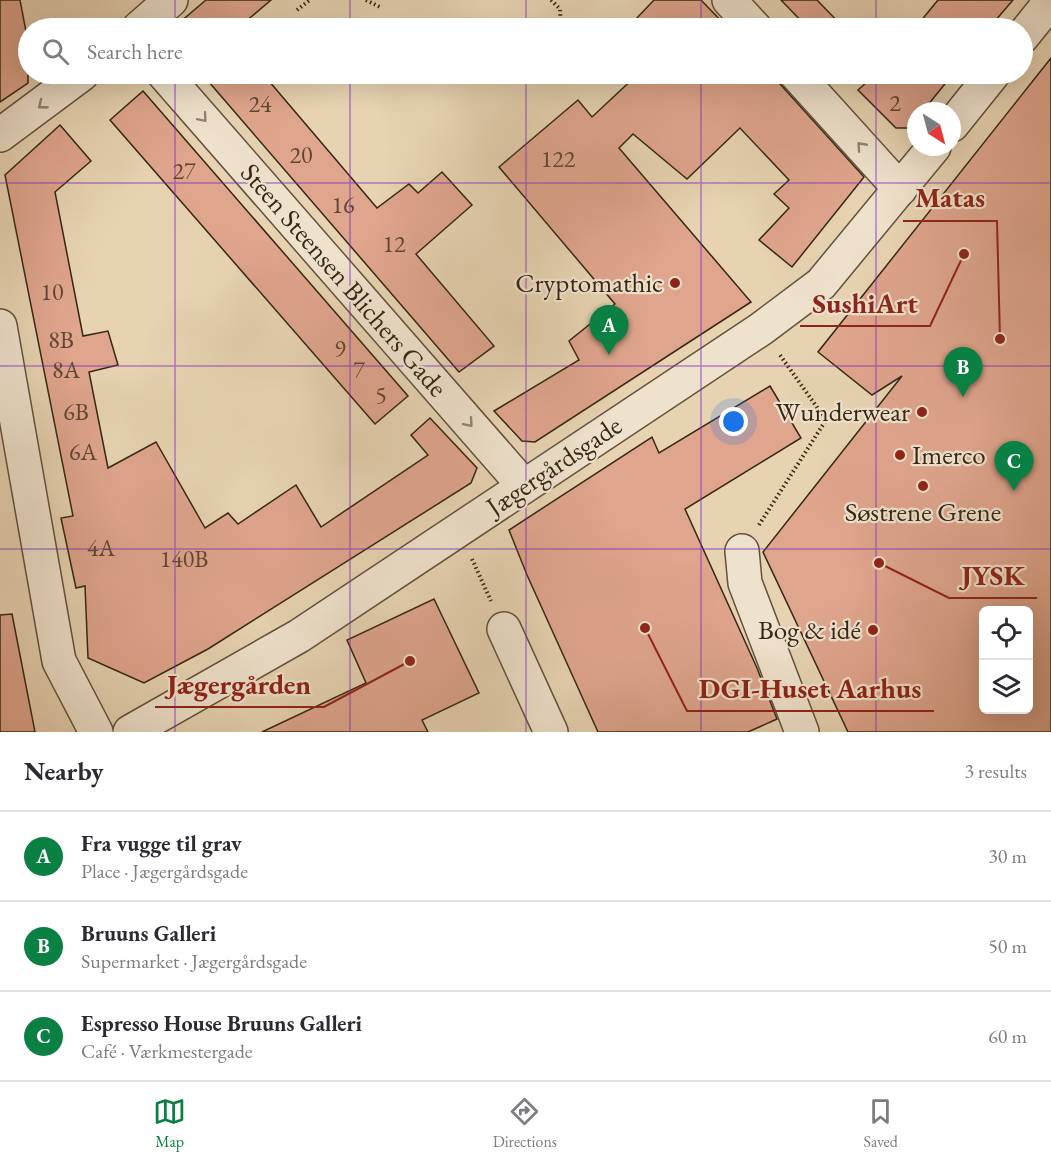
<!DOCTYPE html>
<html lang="en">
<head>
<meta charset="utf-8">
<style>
	:root { --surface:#fff; --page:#f2f2f3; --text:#2b2b33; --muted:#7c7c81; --line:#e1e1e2; --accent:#0b8043 }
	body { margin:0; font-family:"EB Garamond",serif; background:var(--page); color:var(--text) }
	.controls { position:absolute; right:18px; bottom:18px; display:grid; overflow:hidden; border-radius:9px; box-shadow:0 6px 24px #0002 }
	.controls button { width:54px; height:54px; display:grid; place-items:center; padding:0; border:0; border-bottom:2px solid var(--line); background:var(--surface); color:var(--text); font:30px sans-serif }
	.compass { position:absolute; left:907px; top:102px; width:54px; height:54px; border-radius:50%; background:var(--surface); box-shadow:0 6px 24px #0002; rotate:144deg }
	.you { position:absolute; left:734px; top:422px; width:21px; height:21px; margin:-15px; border:4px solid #fff; border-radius:50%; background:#1a73e8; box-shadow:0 0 0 9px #1a73e833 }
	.badge { display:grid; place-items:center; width:39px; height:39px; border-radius:50%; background:var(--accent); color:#fff; font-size:20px; font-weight:700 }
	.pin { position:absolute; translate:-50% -50px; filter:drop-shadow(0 2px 3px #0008) }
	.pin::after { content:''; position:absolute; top:32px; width:21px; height:18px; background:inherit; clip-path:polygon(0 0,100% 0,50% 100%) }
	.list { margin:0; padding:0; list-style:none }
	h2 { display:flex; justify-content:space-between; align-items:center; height:78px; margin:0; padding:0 24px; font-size:26px }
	h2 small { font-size:20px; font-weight:400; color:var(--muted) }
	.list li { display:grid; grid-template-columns:39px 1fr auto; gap:18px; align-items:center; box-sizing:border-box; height:90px; padding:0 24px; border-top:2px solid var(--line) }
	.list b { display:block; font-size:22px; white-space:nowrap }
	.list p { margin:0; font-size:20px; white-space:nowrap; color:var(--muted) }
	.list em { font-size:20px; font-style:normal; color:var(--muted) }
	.icon { flex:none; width:33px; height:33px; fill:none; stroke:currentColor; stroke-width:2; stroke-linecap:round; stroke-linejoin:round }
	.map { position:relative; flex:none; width:1051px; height:732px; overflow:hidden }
	.search { position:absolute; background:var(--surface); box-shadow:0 6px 24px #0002; left:18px; right:18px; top:18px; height:66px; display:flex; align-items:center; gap:15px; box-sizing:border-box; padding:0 21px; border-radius:33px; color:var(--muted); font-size:22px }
	.sheet { height:348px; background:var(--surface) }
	nav { display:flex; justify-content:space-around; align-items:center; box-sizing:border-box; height:84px; border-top:2px solid var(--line); background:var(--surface); font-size:16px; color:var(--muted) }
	nav a { display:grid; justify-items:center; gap:3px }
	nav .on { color:var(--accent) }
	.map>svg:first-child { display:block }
	.building { fill:#dfa58d; stroke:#352715; stroke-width:1.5; fill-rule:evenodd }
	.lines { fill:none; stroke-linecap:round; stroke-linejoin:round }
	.street-casing { stroke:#62523c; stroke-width:36 }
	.path { stroke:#352715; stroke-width:4; stroke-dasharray:1.5 3; stroke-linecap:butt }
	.street { stroke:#efe2cd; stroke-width:33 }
	.oneway { stroke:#928471 }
	.grid { fill:none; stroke:#7b2cbf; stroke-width:1.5; stroke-opacity:0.55 }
	.poi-dot { fill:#8f2418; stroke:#efe2cd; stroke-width:2 }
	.labels { text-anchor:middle; stroke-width:4.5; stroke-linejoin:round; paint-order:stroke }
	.number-label { font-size:24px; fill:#604633 }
	.street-label { font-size:27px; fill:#352715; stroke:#efe2cd }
	.poi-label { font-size:27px; fill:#352715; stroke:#efe2cd; text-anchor:end }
	.leader { fill:none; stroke:#8f2418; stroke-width:2 }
	.callout-dot { fill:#8f2418; stroke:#efe2cd; stroke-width:2 }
	.callout-label { font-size:28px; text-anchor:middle; font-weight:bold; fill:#8f2418; stroke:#efe2cd; stroke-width:4.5; stroke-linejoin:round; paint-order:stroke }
</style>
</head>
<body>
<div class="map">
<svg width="1051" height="732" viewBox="0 0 1051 732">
	<rect width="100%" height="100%" fill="#e7d3b2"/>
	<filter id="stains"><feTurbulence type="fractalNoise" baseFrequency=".00333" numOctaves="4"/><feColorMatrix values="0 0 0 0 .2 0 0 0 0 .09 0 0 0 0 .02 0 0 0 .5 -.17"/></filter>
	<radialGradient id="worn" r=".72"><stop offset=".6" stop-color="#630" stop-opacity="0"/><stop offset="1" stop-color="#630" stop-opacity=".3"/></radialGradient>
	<g class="building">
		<path d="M0,0H20L28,42V83L0,102Z"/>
		<path d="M206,0H271L238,28H173Z"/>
		<path d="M654,0H701L728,28H642L635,20Z"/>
		<path d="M781,0H817L844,28H808Z"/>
		<path d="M938,0H1013L989,28H915Z"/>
		<path d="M1051,58V732H848L763,552L902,376L872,395L818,352ZM984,610H1029V710H984Z"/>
		<path d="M202,74H263L377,208L409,184L418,193L442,172L472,205L416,254L494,346L459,372Z"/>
		<path d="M638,74H771L864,177L792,267L759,240L789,208L774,194L789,180L740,128L687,179L633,134L619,148L751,302L535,442L522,441L494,411L579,360L569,341L615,304L499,167L578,100L592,117Z"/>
		<path d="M876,74H953L923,111H916V120L910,128H896L858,90Z"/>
		<path d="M143,91L408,396L375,424L110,120Z"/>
		<path d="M60,125L91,161L55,192L83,336L108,331L118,365L89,372L108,468L156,442L205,528L228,513L238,524L296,485L321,527L428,455L411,435L430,418L477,468L471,483L208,649L144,683L88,658L85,586L76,588L61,518L73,516L5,175Z"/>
		<path d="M770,386L801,438L685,509L757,668L777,719L748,732H598L527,575L509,530L652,437L659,453Z"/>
		<path d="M434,599L479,693L422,720L428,732H262L366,683L347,640Z"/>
		<path d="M12,614L35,732H0V615Z"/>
	</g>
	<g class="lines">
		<g class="street-casing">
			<g id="street">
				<path d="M729,0L755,28"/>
				<path d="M139,28L171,0"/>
				<path d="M1022,37L1051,1"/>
				<path d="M164,74L524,486"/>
				<path d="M796,74L900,189"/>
				<path d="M952,125L993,74"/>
				<path d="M0,135L82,74"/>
				<path d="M0,326L59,661L96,732"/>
				<path d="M742,551L745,583L802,732"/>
				<path d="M504,629L551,732"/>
				<path d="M130,732L299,636L761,329L821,284L934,147"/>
			</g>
		</g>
		<g class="path">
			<path d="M366,0L380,7"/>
			<path d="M551,0L560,9L561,28"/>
			<path d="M297,10L310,0"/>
			<path d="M759,525L826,420L780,355"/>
			<path d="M472,559L491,601"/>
		</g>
		<use href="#street" class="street"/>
	</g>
	<defs><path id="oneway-chevron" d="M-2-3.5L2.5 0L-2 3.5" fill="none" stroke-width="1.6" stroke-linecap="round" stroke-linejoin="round" transform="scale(1.5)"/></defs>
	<g class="oneway">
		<use href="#oneway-chevron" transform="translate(42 105) rotate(142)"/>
		<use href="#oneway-chevron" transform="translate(203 118) rotate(49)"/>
		<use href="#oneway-chevron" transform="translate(861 146) rotate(-132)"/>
		<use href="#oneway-chevron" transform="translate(469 423) rotate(49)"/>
	</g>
	<path class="grid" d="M175,0V28M350,0V28M526,0V28M701,0V28M876,0V28M175,74V732M350,74V732M526,74V732M701,74V732M876,74V732M0,183H1051M0,366H1051M0,549H1051"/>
	<g class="poi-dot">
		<circle cx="675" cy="283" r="6"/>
		<circle cx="922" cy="412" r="6"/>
		<circle cx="900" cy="455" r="6"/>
		<circle cx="923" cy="486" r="6"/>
		<circle cx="873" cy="630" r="6"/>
	</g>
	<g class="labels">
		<g class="number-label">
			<text x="895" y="111">2</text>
			<text x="260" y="112">24</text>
			<text x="301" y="163">20</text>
			<text x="558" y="167">122</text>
			<text x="184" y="179">27</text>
			<text x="343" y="213">16</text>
			<text x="394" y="252">12</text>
			<text x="52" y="300">10</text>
			<text x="61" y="348">8B</text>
			<text x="340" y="357">9</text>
			<text x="66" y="378">8A</text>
			<text x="359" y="378">7</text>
			<text x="381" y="403">5</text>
			<text x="76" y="420">6B</text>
			<text x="83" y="460">6A</text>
			<text x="101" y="556">4A</text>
			<text x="184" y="567">140B</text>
		</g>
		<g class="street-label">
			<text transform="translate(344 280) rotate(49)" y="9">Steen Steensen Blichers Gade</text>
			<text transform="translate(554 466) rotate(-34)" y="9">Jægergårdsgade</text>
		</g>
		<g class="poi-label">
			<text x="663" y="292">Cryptomathic</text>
			<text x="910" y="421">Wunderwear</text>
			<text x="912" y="464" text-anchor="start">Imerco</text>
			<text x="923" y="521" text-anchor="middle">Søstrene Grene</text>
			<text x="861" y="639">Bog &amp; idé</text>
		</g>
	</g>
	<path class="leader" d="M1000 339L997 221H903M964 254L930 326H800M879 563L949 598H1037M410 661L324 707H155M645 628L687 711H934"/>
	<g class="callout-dot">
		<circle cx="1000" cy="339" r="6"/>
		<circle cx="964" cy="254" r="6"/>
		<circle cx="879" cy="563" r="6"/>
		<circle cx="410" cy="661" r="6"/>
		<circle cx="645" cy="628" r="6"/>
	</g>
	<g class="callout-label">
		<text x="950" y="207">Matas</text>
		<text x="865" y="313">SushiArt</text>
		<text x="993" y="585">JYSK</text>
		<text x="239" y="694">Jægergården</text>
		<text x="810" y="698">DGI-Huset Aarhus</text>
	</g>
	<rect width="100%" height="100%" filter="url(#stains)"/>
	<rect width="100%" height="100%" fill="url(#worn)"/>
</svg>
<div class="controls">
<button><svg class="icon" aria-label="locate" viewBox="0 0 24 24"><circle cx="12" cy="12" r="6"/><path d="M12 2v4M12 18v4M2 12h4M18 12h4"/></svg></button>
<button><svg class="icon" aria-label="layers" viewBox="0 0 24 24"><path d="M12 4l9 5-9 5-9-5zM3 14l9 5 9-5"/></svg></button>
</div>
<svg class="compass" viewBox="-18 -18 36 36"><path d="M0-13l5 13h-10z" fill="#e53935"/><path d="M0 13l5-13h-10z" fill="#7c7c81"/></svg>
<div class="you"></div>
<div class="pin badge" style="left:609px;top:355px">A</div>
<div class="pin badge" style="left:963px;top:397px">B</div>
<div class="pin badge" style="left:1014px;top:491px">C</div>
<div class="search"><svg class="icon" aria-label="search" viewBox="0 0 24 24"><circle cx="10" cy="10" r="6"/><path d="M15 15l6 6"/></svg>Search here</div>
</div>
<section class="sheet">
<h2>Nearby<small>3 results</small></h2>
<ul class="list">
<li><span class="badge">A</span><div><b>Fra vugge til grav</b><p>Place · Jægergårdsgade</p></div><em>30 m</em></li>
<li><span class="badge">B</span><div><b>Bruuns Galleri</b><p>Supermarket · Jægergårdsgade</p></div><em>50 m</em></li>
<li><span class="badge">C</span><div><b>Espresso House Bruuns Galleri</b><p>Café · Værkmestergade</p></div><em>60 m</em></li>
</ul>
</section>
<nav>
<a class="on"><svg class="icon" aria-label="map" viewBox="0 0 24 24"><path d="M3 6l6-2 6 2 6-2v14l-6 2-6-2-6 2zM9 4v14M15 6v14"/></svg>Map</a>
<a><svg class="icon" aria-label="directions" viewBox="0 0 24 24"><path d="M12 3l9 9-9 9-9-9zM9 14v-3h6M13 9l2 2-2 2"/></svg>Directions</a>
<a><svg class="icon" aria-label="saved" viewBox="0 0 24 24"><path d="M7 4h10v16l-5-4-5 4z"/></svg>Saved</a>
</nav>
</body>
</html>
